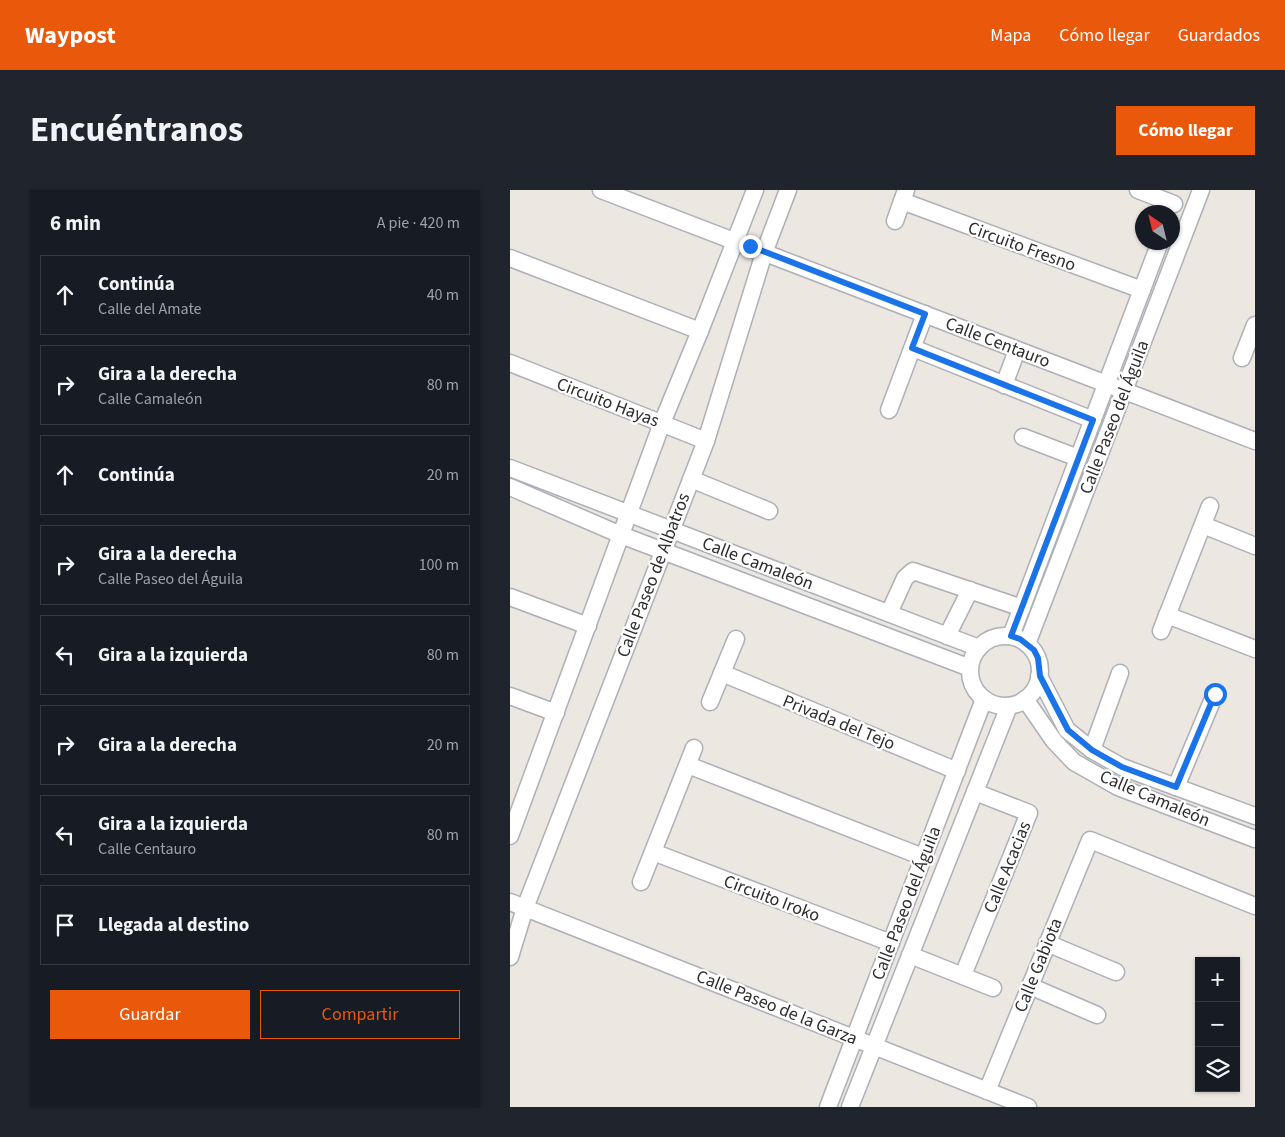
<!DOCTYPE html>
<html lang="es">
<head>
<meta charset="utf-8">
<style>
	:root { --surface:#171b24; --page:#20242c; --text:#f1f3f6; --muted:#9ea1a6; --line:#363941; --accent:#ea580c }
	body { margin:0; font-family:"Source Sans 3",sans-serif; background:var(--page); color:var(--text) }
	.controls { position:absolute; right:15px; bottom:15px; display:grid; overflow:hidden; border-radius:0px; box-shadow:0 1px 4px #0004 }
	.controls button { width:45px; height:45px; display:grid; place-items:center; padding:0; border:0; border-bottom:1px solid var(--line); background:var(--surface); color:var(--text); font:25px sans-serif }
	.compass { position:absolute; left:625px; top:15px; width:45px; height:45px; border-radius:50%; background:var(--surface); box-shadow:0 1px 4px #0004; rotate:325deg }
	.stop { position:absolute; width:15px; height:15px; margin:-11px; border:4px solid #1a73e8; border-radius:50%; background:#fff }
	.stop.end { background:#1a73e8; border-color:#fff; box-shadow:0 1px 5px #0008 }
	.list { margin:0; padding:0; list-style:none }
	h2 { display:flex; justify-content:space-between; align-items:center; height:65px; margin:0; padding:0 20px; font-size:21px }
	h2 small { font-size:16px; font-weight:400; color:var(--muted) }
	.list li { display:grid; grid-template-columns:32px 1fr auto; gap:15px; align-items:center; box-sizing:border-box; height:80px; margin:0 10px 10px; padding:0 10px; border:1px solid var(--line); border-radius:0px }
	.list b { display:block; font-size:19px; white-space:nowrap }
	.list p { margin:0; font-size:16px; white-space:nowrap; color:var(--muted) }
	.list em { font-size:16px; font-style:normal; color:var(--muted) }
	.actions { display:flex; gap:10px; padding:15px 20px }
	.actions a { flex:1; padding:11px 0; border:1px solid var(--accent); border-radius:0px; text-align:center; font-size:18px; color:var(--accent) }
	.actions .main { background:var(--accent); color:#fff }
	.icon { flex:none; width:28px; height:28px; fill:none; stroke:currentColor; stroke-width:2; stroke-linecap:round; stroke-linejoin:round }
	.map { position:relative; flex:none; width:745px; height:917px; overflow:hidden; border-radius:0px }
	header { display:flex; align-items:center; gap:30px; box-sizing:border-box; height:70px; padding:0 25px; background:var(--accent); color:#fff }
	header strong { font-size:24px }
	nav { display:flex; gap:28px; margin-inline-start:auto; font-size:18px }
	.intro { display:flex; align-items:center; justify-content:space-between; box-sizing:border-box; height:120px; padding:0 30px }
	h1 { margin:0; font-size:35px }
	.button { padding:12px 22px; border-radius:0px; background:var(--accent); color:#fff; font-size:18px; font-weight:700 }
	main { display:flex; gap:30px; padding:0 30px }
	aside { flex:1; background:var(--surface); border-radius:0px; box-shadow:0 1px 4px #0004 }
	.map>svg:first-child { display:block }
	.lines { fill:none; stroke-linecap:round; stroke-linejoin:round }
	.minor-casing { stroke:#adb0b7; stroke-width:19 }
	.minor { stroke:#fff; stroke-width:16 }
	.route { stroke:#1a73e8; stroke-width:6 }
	.labels { text-anchor:middle; stroke-width:4.5; stroke-linejoin:round; paint-order:stroke }
	.street-label { font-size:18px; fill:#2d2d2d; stroke:#fff }
</style>
</head>
<body>
<header>
<strong>Waypost</strong>
<nav><a>Mapa</a><a>Cómo llegar</a><a>Guardados</a></nav>
</header>
<div class="intro"><h1>Encuéntranos</h1><a class="button">Cómo llegar</a></div>
<main>
<aside>
<h2>6 min<small>A pie · 420 m</small></h2>
<ul class="list">
<li><svg class="icon" aria-label="ahead" viewBox="0 0 24 24"><path d="M12 20V5M6 11l6-6 6 6"/></svg><div><b>Continúa</b><p>Calle del Amate</p></div><em>40 m</em></li>
<li><svg class="icon" aria-label="right" viewBox="0 0 24 24"><path d="M7 20v-9h11M14 6l5 5-5 5"/></svg><div><b>Gira a la derecha</b><p>Calle Camaleón</p></div><em>80 m</em></li>
<li><svg class="icon" aria-label="ahead" viewBox="0 0 24 24"><path d="M12 20V5M6 11l6-6 6 6"/></svg><div><b>Continúa</b></div><em>20 m</em></li>
<li><svg class="icon" aria-label="right" viewBox="0 0 24 24"><path d="M7 20v-9h11M14 6l5 5-5 5"/></svg><div><b>Gira a la derecha</b><p>Calle Paseo del Águila</p></div><em>100 m</em></li>
<li><svg class="icon" aria-label="left" viewBox="0 0 24 24"><path d="M17 20v-9H6M10 6l-5 5 5 5"/></svg><div><b>Gira a la izquierda</b></div><em>80 m</em></li>
<li><svg class="icon" aria-label="right" viewBox="0 0 24 24"><path d="M7 20v-9h11M14 6l5 5-5 5"/></svg><div><b>Gira a la derecha</b></div><em>20 m</em></li>
<li><svg class="icon" aria-label="left" viewBox="0 0 24 24"><path d="M17 20v-9H6M10 6l-5 5 5 5"/></svg><div><b>Gira a la izquierda</b><p>Calle Centauro</p></div><em>80 m</em></li>
<li><svg class="icon" aria-label="arrive" viewBox="0 0 24 24"><path d="M6 21V4h12l-3 4 3 4H6"/></svg><div><b>Llegada al destino</b></div></li>
</ul>
<div class="actions"><a class="main">Guardar</a><a>Compartir</a></div>
</aside>
<div class="map">
<svg width="745" height="917" viewBox="0 0 745 917">
	<rect width="100%" height="100%" fill="#ece7e1"/>
	<g class="lines">
		<g class="minor-casing">
			<g id="minor">
				<path d="M91,0L745,251"/>
				<path d="M628,0L664,14"/>
				<path d="M392,11L632,100"/>
				<path d="M385,31L396,0"/>
				<path d="M0,68L190,141"/>
				<path d="M403,158L583,230"/>
				<path d="M732,168L745,135"/>
				<path d="M0,173L196,251"/>
				<path d="M494,195L507,160"/>
				<path d="M379,220L415,124"/>
				<path d="M513,247L568,268"/>
				<path d="M0,278L469,458"/>
				<path d="M181,289L259,321"/>
				<path d="M0,297L111,345L460,478"/>
				<path d="M693,335L745,356"/>
				<path d="M0,407L78,436"/>
				<path d="M379,423L395,388L403,381L512,418"/>
				<path d="M657,425L745,459"/>
				<path d="M651,441L700,316"/>
				<path d="M437,446L460,400"/>
				<path d="M501,446L650,52"/>
				<circle cx="495" cy="481" r="35"/>
				<path d="M517,454L691,0"/>
				<path d="M212,483L447,581"/>
				<path d="M529,486L557,540L582,560L612,577L745,626"/>
				<path d="M0,506L46,523"/>
				<path d="M515,509L544,551L564,572L608,597L745,649"/>
				<path d="M200,512L226,449"/>
				<path d="M582,560L610,483"/>
				<path d="M178,575L413,667"/>
				<path d="M666,597L705,504"/>
				<path d="M0,646L152,233L190,141L245,0"/>
				<path d="M143,662L381,753"/>
				<path d="M131,692L184,558"/>
				<path d="M0,712L518,917"/>
				<path d="M537,753L606,782"/>
				<path d="M400,765L483,798"/>
				<path d="M0,767L15,718L196,251L254,63L278,0"/>
				<path d="M453,785L519,623L465,602"/>
				<path d="M520,796L587,825"/>
				<path d="M477,901L580,650L745,716"/>
				<path d="M318,917L474,509"/>
				<path d="M340,917L499,516"/>
			</g>
		</g>
		<use href="#minor" class="minor"/>
	</g>
	<g class="lines">
		<path class="route" d="M240,56L415,124L402,158L583,230L501,446L510,449L524,460L528,468L530,486L558,540L582,560L612,577L666,597L705,504"/>
	</g>
	<g class="labels">
		<g class="street-label">
			<text transform="translate(512 56) rotate(20)" y="6">Circuito Fresno</text>
			<text transform="translate(488 152) rotate(21)" y="6">Calle Centauro</text>
			<text transform="translate(98 212) rotate(21)" y="6">Circuito Hayas</text>
			<text transform="translate(604 227) rotate(-69)" y="6">Calle Paseo del Águila</text>
			<text transform="translate(248 373) rotate(21)" y="6">Calle Camaleón</text>
			<text transform="translate(143 385) rotate(-69)" y="6">Calle Paseo de Albatros</text>
			<text transform="translate(329 532) rotate(22)" y="6">Privada del Tejo</text>
			<text transform="translate(645 608) rotate(23)" y="6">Calle Camaleón</text>
			<text transform="translate(497 677) rotate(-68)" y="6">Calle Acacias</text>
			<text transform="translate(262 708) rotate(21)" y="6">Circuito Iroko</text>
			<text transform="translate(396 713) rotate(-69)" y="6">Calle Paseo del Águila</text>
			<text transform="translate(528 775) rotate(-68)" y="6">Calle Gabiota</text>
			<text transform="translate(267 817) rotate(22)" y="6">Calle Paseo de la Garza</text>
		</g>
	</g>
</svg>
<div class="controls">
<button>+</button>
<button>−</button>
<button><svg class="icon" aria-label="layers" viewBox="0 0 24 24"><path d="M12 4l9 5-9 5-9-5zM3 14l9 5 9-5"/></svg></button>
</div>
<svg class="compass" viewBox="-18 -18 36 36"><path d="M0-13l5 13h-10z" fill="#e53935"/><path d="M0 13l5-13h-10z" fill="#9ea1a6"/></svg>
<div class="stop" style="left:705px;top:504px"></div>
<div class="stop end" style="left:240px;top:56px"></div>
</div>
</main>
</body>
</html>
